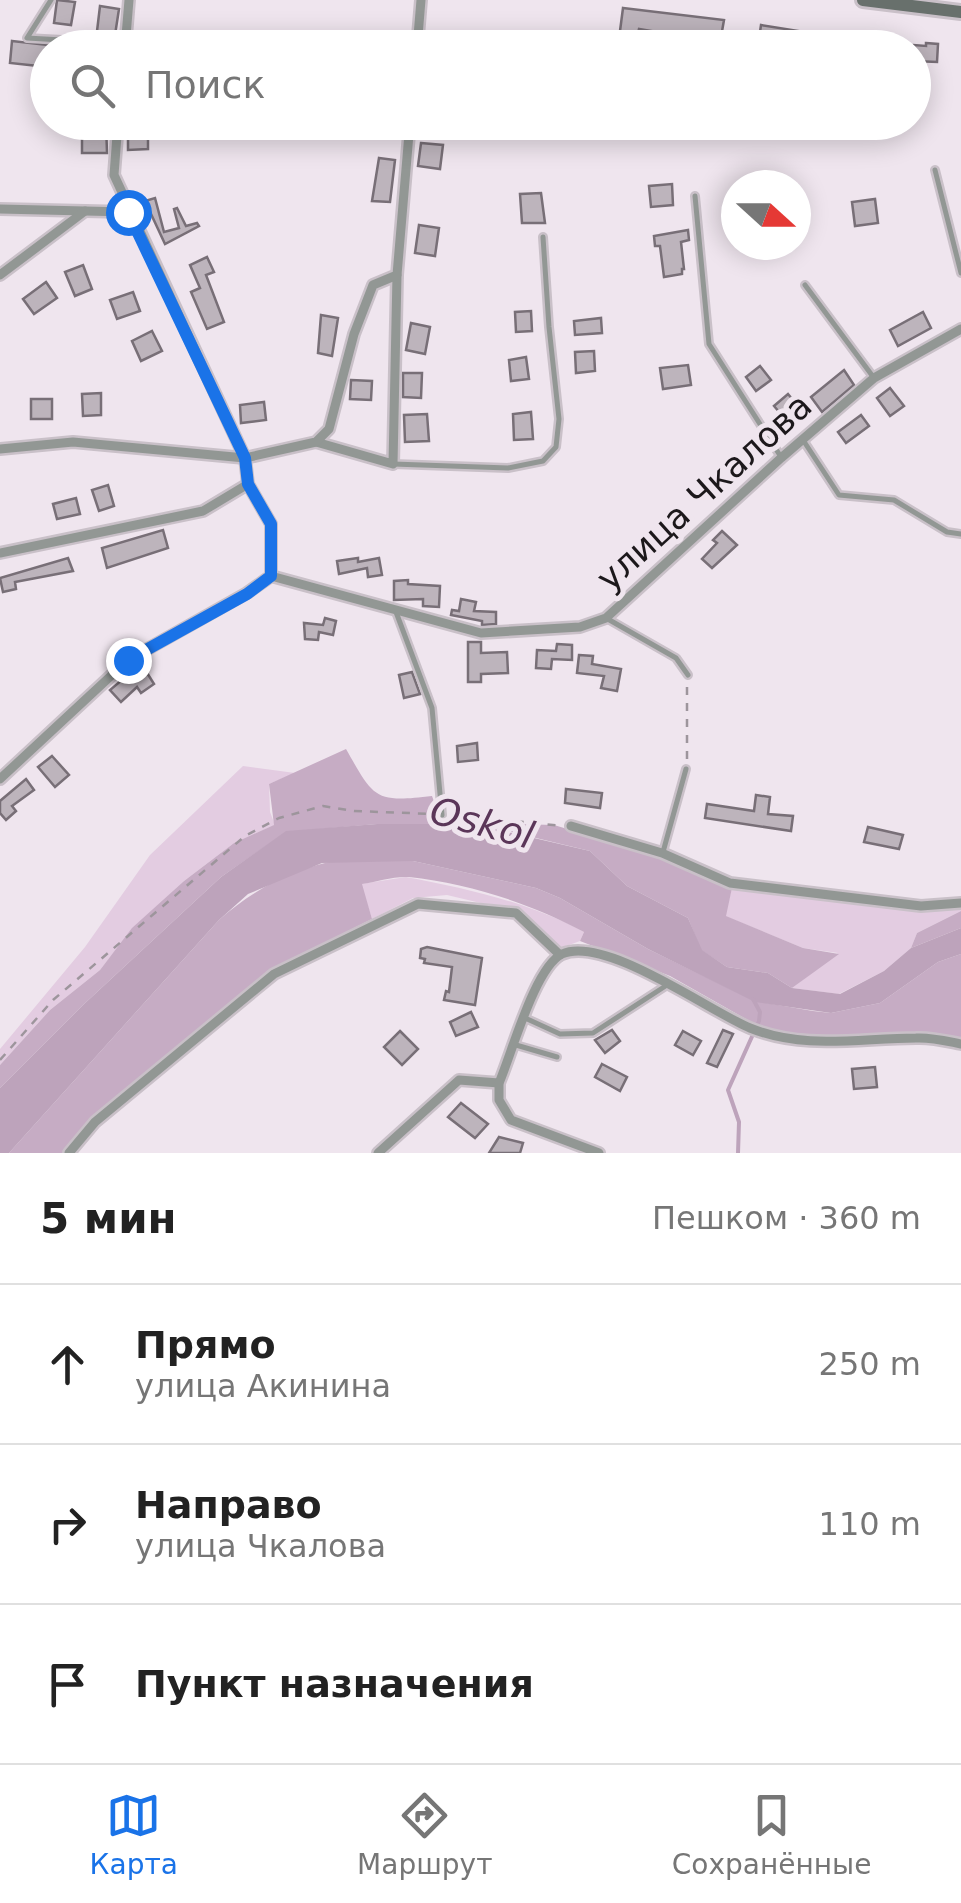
<!DOCTYPE html>
<html lang="ru">
<head>
<meta charset="utf-8">
<style>
	:root { --surface:#fff; --page:#f6f6f6; --text:#222; --muted:#767676; --line:#e0e0e0; --accent:#1a73e8 }
	body { margin:0; font-family:"DejaVu Sans",sans-serif; background:var(--page); color:var(--text) }
	.compass { position:absolute; left:721px; top:170px; width:90px; height:90px; border-radius:50%; background:var(--surface); box-shadow:0 5px 25px #0003; rotate:111deg }
	.stop { position:absolute; width:30px; height:30px; margin:-22px; border:8px solid #1a73e8; border-radius:50%; background:#fff }
	.stop.end { background:#1a73e8; border-color:#fff; box-shadow:0 2px 10px #0008 }
	.list { margin:0; padding:0; list-style:none }
	h2 { display:flex; justify-content:space-between; align-items:center; height:130px; margin:0; padding:0 40px; font-size:42px }
	h2 small { font-size:32px; font-weight:400; color:var(--muted) }
	.list li { display:grid; grid-template-columns:65px 1fr auto; gap:30px; align-items:center; box-sizing:border-box; height:160px; padding:0 40px; border-top:2px solid var(--line) }
	.list b { display:block; font-size:38px; white-space:nowrap }
	.list p { margin:0; font-size:32px; white-space:nowrap; color:var(--muted) }
	.list em { font-size:32px; font-style:normal; color:var(--muted) }
	.icon { flex:none; width:55px; height:55px; fill:none; stroke:currentColor; stroke-width:2; stroke-linecap:round; stroke-linejoin:round }
	.map { position:relative; flex:none; width:961px; height:1153px; overflow:hidden }
	.search { position:absolute; background:var(--surface); box-shadow:0 5px 25px #0003; left:30px; right:30px; top:30px; height:110px; display:flex; align-items:center; gap:25px; box-sizing:border-box; padding:0 35px; border-radius:55px; color:var(--muted); font-size:38px }
	.sheet { height:610px; background:var(--surface) }
	nav { display:flex; justify-content:space-around; align-items:center; box-sizing:border-box; height:140px; border-top:2px solid var(--line); background:var(--surface); font-size:28px; color:var(--muted) }
	nav a { display:grid; justify-items:center; gap:5px }
	nav .on { color:var(--accent) }
	.map>svg:first-child { display:block }
	.green { fill:#e3cce1 }
	.forest { fill:#c6acc4 }
	.water { fill:#bda3bb }
	.lines { fill:none; stroke-linecap:round; stroke-linejoin:round }
	.stream { stroke:#bda3bb; stroke-width:4 }
	.building { fill:#bdb4bc; stroke:#786f77; stroke-width:2.5 }
	.service-casing { stroke:#c9c0c8; stroke-width:10 }
	.minor-casing { stroke:#c9c0c8; stroke-width:14 }
	.secondary-casing { stroke:#c9c0c8; stroke-width:18 }
	.path { stroke:#9d959c; stroke-width:2.5; stroke-dasharray:8 8; stroke-linecap:butt }
	.service { stroke:#929794; stroke-width:5 }
	.minor { stroke:#929794; stroke-width:9 }
	.secondary { stroke:#68706c; stroke-width:12 }
	.route { stroke:#1a73e8; stroke-width:12 }
	.labels { text-anchor:middle; stroke-width:10; stroke-linejoin:round; paint-order:stroke }
	.street-label { font-size:35px; fill:#1c181b; stroke:#efe5ee }
	.water-label { font-size:38px; font-style:italic; fill:#5b3659; stroke:#efe5ee }
</style>
</head>
<body>
<div class="map">
<svg width="961" height="1153" viewBox="0 0 961 1153">
	<rect width="100%" height="100%" fill="#efe5ee"/>
	<g class="green">
		<path d="M243,766L295,773L269,784L270,812L275,825L234,843L184,881L132,929L100,970L50,1010L0,1065V1049L85,947L150,855Z"/>
		<path d="M406,877C468,889 529,902 584,932L580,941L558,949L518,912L447,895L413,898L372,919L361,884Z"/>
		<path d="M732,888L897,909L961,907V911L917,933L911,948L884,971L839,994L792,988L838,953L803,948L725,916Z"/>
	</g>
	<g class="forest">
		<path d="M346,749C374,798 374,803 432,796L440,818L438,824H377L286,832L221,877L83,1005L0,1088V1065L50,1010L100,970L132,928L184,881L234,843L274,825L269,784Z"/>
		<path d="M474,823L554,825L657,856L732,888L726,916L803,948L839,954L792,988L768,973L727,967L701,950L688,918L627,886L590,851Z"/>
		<path d="M339,860L413,861L536,888L560,898L648,949L755,1001L813,1011L831,1013L880,1003L938,962L961,954V1039L919,1032L852,1038L767,1031L670,976L580,941L584,932C532,904 468,883 409,877C394,876 376,882 362,884L372,919L273,969L90,1120L63,1153H9L219,920C252,890 294,868 339,860Z"/>
		<path d="M961,911V928L911,948L917,933Z"/>
	</g>
	<path class="water" d="M377,824H473L590,851L627,886L688,918L702,950L727,967L768,973L792,988L840,994L884,971L911,948L961,928V954L938,962L880,1003L831,1013L755,1002L648,949L560,898L536,888L413,861L322,863L248,894L219,920L9,1153H0V1088L83,1005L221,877L286,831Z"/>
	<g class="lines">
		<path class="stream" d="M738,1153L739,1122L728,1090L759,1021L760,1012L753,999"/>
	</g>
	<g class="building">
		<path d="M57,0L75,2L71,25L54,23Z"/>
		<path d="M100,6L119,9L113,48H95Z"/>
		<path d="M623,8L724,20L721,37L693,33L692,38L639,29L638,33L620,31Z"/>
		<path d="M761,25L836,37L835,48L759,39Z"/>
		<path d="M12,41L48,45V67L10,63Z"/>
		<path d="M926,43L938,44L937,62L914,61V45L926,46Z"/>
		<path d="M89,122H106L107,153H82V136H88Z"/>
		<path d="M128,122H148V149L128,150Z"/>
		<path d="M421,143L443,145L440,169L418,166Z"/>
		<path d="M379,158L395,160L390,202L372,201Z"/>
		<path d="M672,184L673,205L651,207L649,186Z"/>
		<path d="M541,193L545,223H522L520,194Z"/>
		<path d="M155,198L164,232L179,228L174,209L177,208L186,226L197,223L199,226L165,244L145,201Z"/>
		<path d="M875,199L878,223L855,226L852,202Z"/>
		<path d="M419,225L439,228L435,256L415,253Z"/>
		<path d="M688,230L689,240L681,242L684,269H682V274L664,277L660,246H655L654,236Z"/>
		<path d="M207,257L214,272L206,275L224,322L207,329L191,292L200,288L190,265Z"/>
		<path d="M83,265L92,289L75,296L65,272Z"/>
		<path d="M46,282L57,298L34,314L23,299Z"/>
		<path d="M133,292L140,311L117,319L110,300Z"/>
		<path d="M531,311L532,331L516,332L515,312Z"/>
		<path d="M923,312L931,328L898,346L890,330Z"/>
		<path d="M321,315L338,318L332,356L318,353Z"/>
		<path d="M601,318L602,333L575,335L574,321Z"/>
		<path d="M411,323L430,327L425,354L406,350Z"/>
		<path d="M152,331L162,351L141,361L132,341Z"/>
		<path d="M594,351L595,371L576,373L575,352Z"/>
		<path d="M526,357L529,379L511,381L509,360Z"/>
		<path d="M688,365L691,385L663,389L660,368Z"/>
		<path d="M760,366L771,380L756,391L746,377Z"/>
		<path d="M844,370L854,385L822,412L811,397Z"/>
		<path d="M403,373H422L421,398L403,397Z"/>
		<path d="M351,380L372,381L371,400L350,399Z"/>
		<path d="M890,388L904,406L890,416L877,398Z"/>
		<path d="M101,393V415L83,416L82,394Z"/>
		<path d="M788,394L799,407L785,419L774,406Z"/>
		<rect x="31" y="399" width="21" height="20"/>
		<path d="M264,402L266,420L241,423L240,405Z"/>
		<path d="M531,412L533,439L514,440L513,414Z"/>
		<path d="M427,414L429,441L405,442L404,415Z"/>
		<path d="M861,415L869,426L846,443L838,432Z"/>
		<path d="M108,485L114,506L99,511L92,490Z"/>
		<path d="M76,498L80,514L57,519L53,504Z"/>
		<path d="M163,530L168,548L107,568L102,548Z"/>
		<path d="M722,531L737,545L712,568L702,559L717,543L713,540Z"/>
		<path d="M68,558L73,571L15,582L16,589L3,592L0,578Z"/>
		<path d="M358,558V562L379,558L382,575L368,577L367,568L339,574L337,561Z"/>
		<path d="M408,580V584L440,586L439,607L423,606V599L394,600V581Z"/>
		<path d="M461,599L476,602L474,611L496,612V624L482,625V621L451,615L452,610L459,611Z"/>
		<path d="M325,618L336,621L333,635L319,632L318,640L305,639L304,623L323,625Z"/>
		<path d="M468,642H481V653L507,652L508,673L481,674V682H468Z"/>
		<path d="M557,644L572,645V660L552,659L551,669L536,668L537,650L556,651Z"/>
		<path d="M579,655L593,656L592,664L621,669L617,691L601,688L604,676L577,673Z"/>
		<path d="M144,668L154,684L141,693L137,687L121,702L110,690L123,679Z"/>
		<path d="M412,672L420,694L404,698L399,675Z"/>
		<path d="M477,743L478,760L458,762L457,746Z"/>
		<path d="M52,756L69,775L55,787L38,767Z"/>
		<path d="M26,779L34,790L12,806L16,811L6,820L0,813V801Z"/>
		<path d="M566,789L602,793L600,808L565,803Z"/>
		<path d="M756,795L770,797L768,814L793,816L791,831L705,818L707,804L754,811Z"/>
		<path d="M868,827L903,835L899,849L864,842Z"/>
		<path d="M427,947L482,958L475,1005L444,1000L446,991L449,992L452,967L424,963L425,959L420,958L421,949Z"/>
		<path d="M471,1012L478,1027L456,1036L450,1022Z"/>
		<path d="M612,1030L620,1041L605,1053L595,1040Z"/>
		<path d="M723,1030L733,1034L717,1067L707,1063Z"/>
		<path d="M400,1031L418,1049L402,1065L384,1047Z"/>
		<path d="M683,1031L701,1041L693,1055L675,1045Z"/>
		<path d="M602,1064L627,1077L620,1091L595,1077Z"/>
		<path d="M875,1067L877,1087L854,1089L852,1069Z"/>
		<path d="M461,1103L488,1124L475,1138L448,1117Z"/>
		<path d="M499,1137L523,1143L520,1153H489Z"/>
	</g>
	<g class="lines">
		<g class="service-casing">
			<g id="service">
				<path d="M51,0L27,38L62,40"/>
				<path d="M935,170L961,273"/>
				<path d="M695,196L709,344L781,457"/>
				<path d="M805,285L874,378"/>
				<path d="M803,440L839,495L894,500L947,532L961,534"/>
				<path d="M393,464L508,468L543,461L556,447L559,419L549,327L543,237"/>
				<path d="M396,612L432,708L442,815"/>
				<path d="M606,618L676,658L688,675"/>
				<path d="M663,852L686,769"/>
				<path d="M525,1018L560,1034L593,1033L667,985"/>
				<path d="M516,1045L557,1057"/>
			</g>
		</g>
		<g class="minor-casing">
			<g id="minor">
				<path d="M125,48L129,0"/>
				<path d="M417,48L421,0"/>
				<path d="M118,122L114,175L245,458L248,484L271,524V576"/>
				<path d="M0,209L128,212"/>
				<path d="M0,275L85,211"/>
				<path d="M316,442L393,464L397,275"/>
				<path d="M0,449L73,442L245,458L316,442L329,429L354,334L373,285L397,275L410,122"/>
				<path d="M0,553L203,511L248,484"/>
				<path d="M0,779L128,660L247,593L271,576L481,633L580,627L606,618L781,458L874,378L961,329"/>
				<path d="M571,826L662,853L730,883L921,906L961,903"/>
				<path d="M69,1153L95,1122L274,974L418,904L516,913L560,955"/>
				<path d="M378,1153L459,1080L499,1083"/>
				<path d="M599,1153L511,1120L499,1100V1083C512,1053 535,967 562,954C605,935 709,1011 750,1028C804,1050 859,1038 916,1038C931,1037 946,1041 961,1044"/>
			</g>
		</g>
		<g class="secondary-casing">
			<path id="secondary" d="M863,0L961,12"/>
		</g>
		<g class="path">
			<path d="M687,759V682"/>
			<path d="M452,815L563,826"/>
			<path d="M0,1060L53,1000L245,836L279,818L323,806L354,811L434,814"/>
		</g>
		<use href="#service" class="service"/>
		<use href="#minor" class="minor"/>
		<use href="#secondary" class="secondary"/>
	</g>
	<g class="lines">
		<path class="route" d="M128,212L245,458L248,484L271,524V576L247,594L128,660"/>
	</g>
	<g class="labels">
		<g class="street-label">
			<text transform="translate(704 492) rotate(-42)" y="12">улица Чкалова</text>
		</g>
		<g class="water-label">
			<text transform="translate(482 823) rotate(15)" y="13">Oskol</text>
		</g>
	</g>
</svg>
<svg class="compass" viewBox="-18 -18 36 36"><path d="M0-13l5 13h-10z" fill="#e53935"/><path d="M0 13l5-13h-10z" fill="#767676"/></svg>
<div class="stop" style="left:128px;top:212px"></div>
<div class="stop end" style="left:128px;top:660px"></div>
<div class="search"><svg class="icon" aria-label="search" viewBox="0 0 24 24"><circle cx="10" cy="10" r="6"/><path d="M15 15l6 6"/></svg>Поиск</div>
</div>
<section class="sheet">
<h2>5 мин<small>Пешком · 360 m</small></h2>
<ul class="list">
<li><svg class="icon" aria-label="ahead" viewBox="0 0 24 24"><path d="M12 20V5M6 11l6-6 6 6"/></svg><div><b>Прямо</b><p>улица Акинина</p></div><em>250 m</em></li>
<li><svg class="icon" aria-label="right" viewBox="0 0 24 24"><path d="M7 20v-9h11M14 6l5 5-5 5"/></svg><div><b>Направо</b><p>улица Чкалова</p></div><em>110 m</em></li>
<li><svg class="icon" aria-label="arrive" viewBox="0 0 24 24"><path d="M6 21V4h12l-3 4 3 4H6"/></svg><div><b>Пункт назначения</b></div></li>
</ul>
</section>
<nav>
<a class="on"><svg class="icon" aria-label="map" viewBox="0 0 24 24"><path d="M3 6l6-2 6 2 6-2v14l-6 2-6-2-6 2zM9 4v14M15 6v14"/></svg>Карта</a>
<a><svg class="icon" aria-label="directions" viewBox="0 0 24 24"><path d="M12 3l9 9-9 9-9-9zM9 14v-3h6M13 9l2 2-2 2"/></svg>Маршрут</a>
<a><svg class="icon" aria-label="saved" viewBox="0 0 24 24"><path d="M7 4h10v16l-5-4-5 4z"/></svg>Сохранённые</a>
</nav>
</body>
</html>
